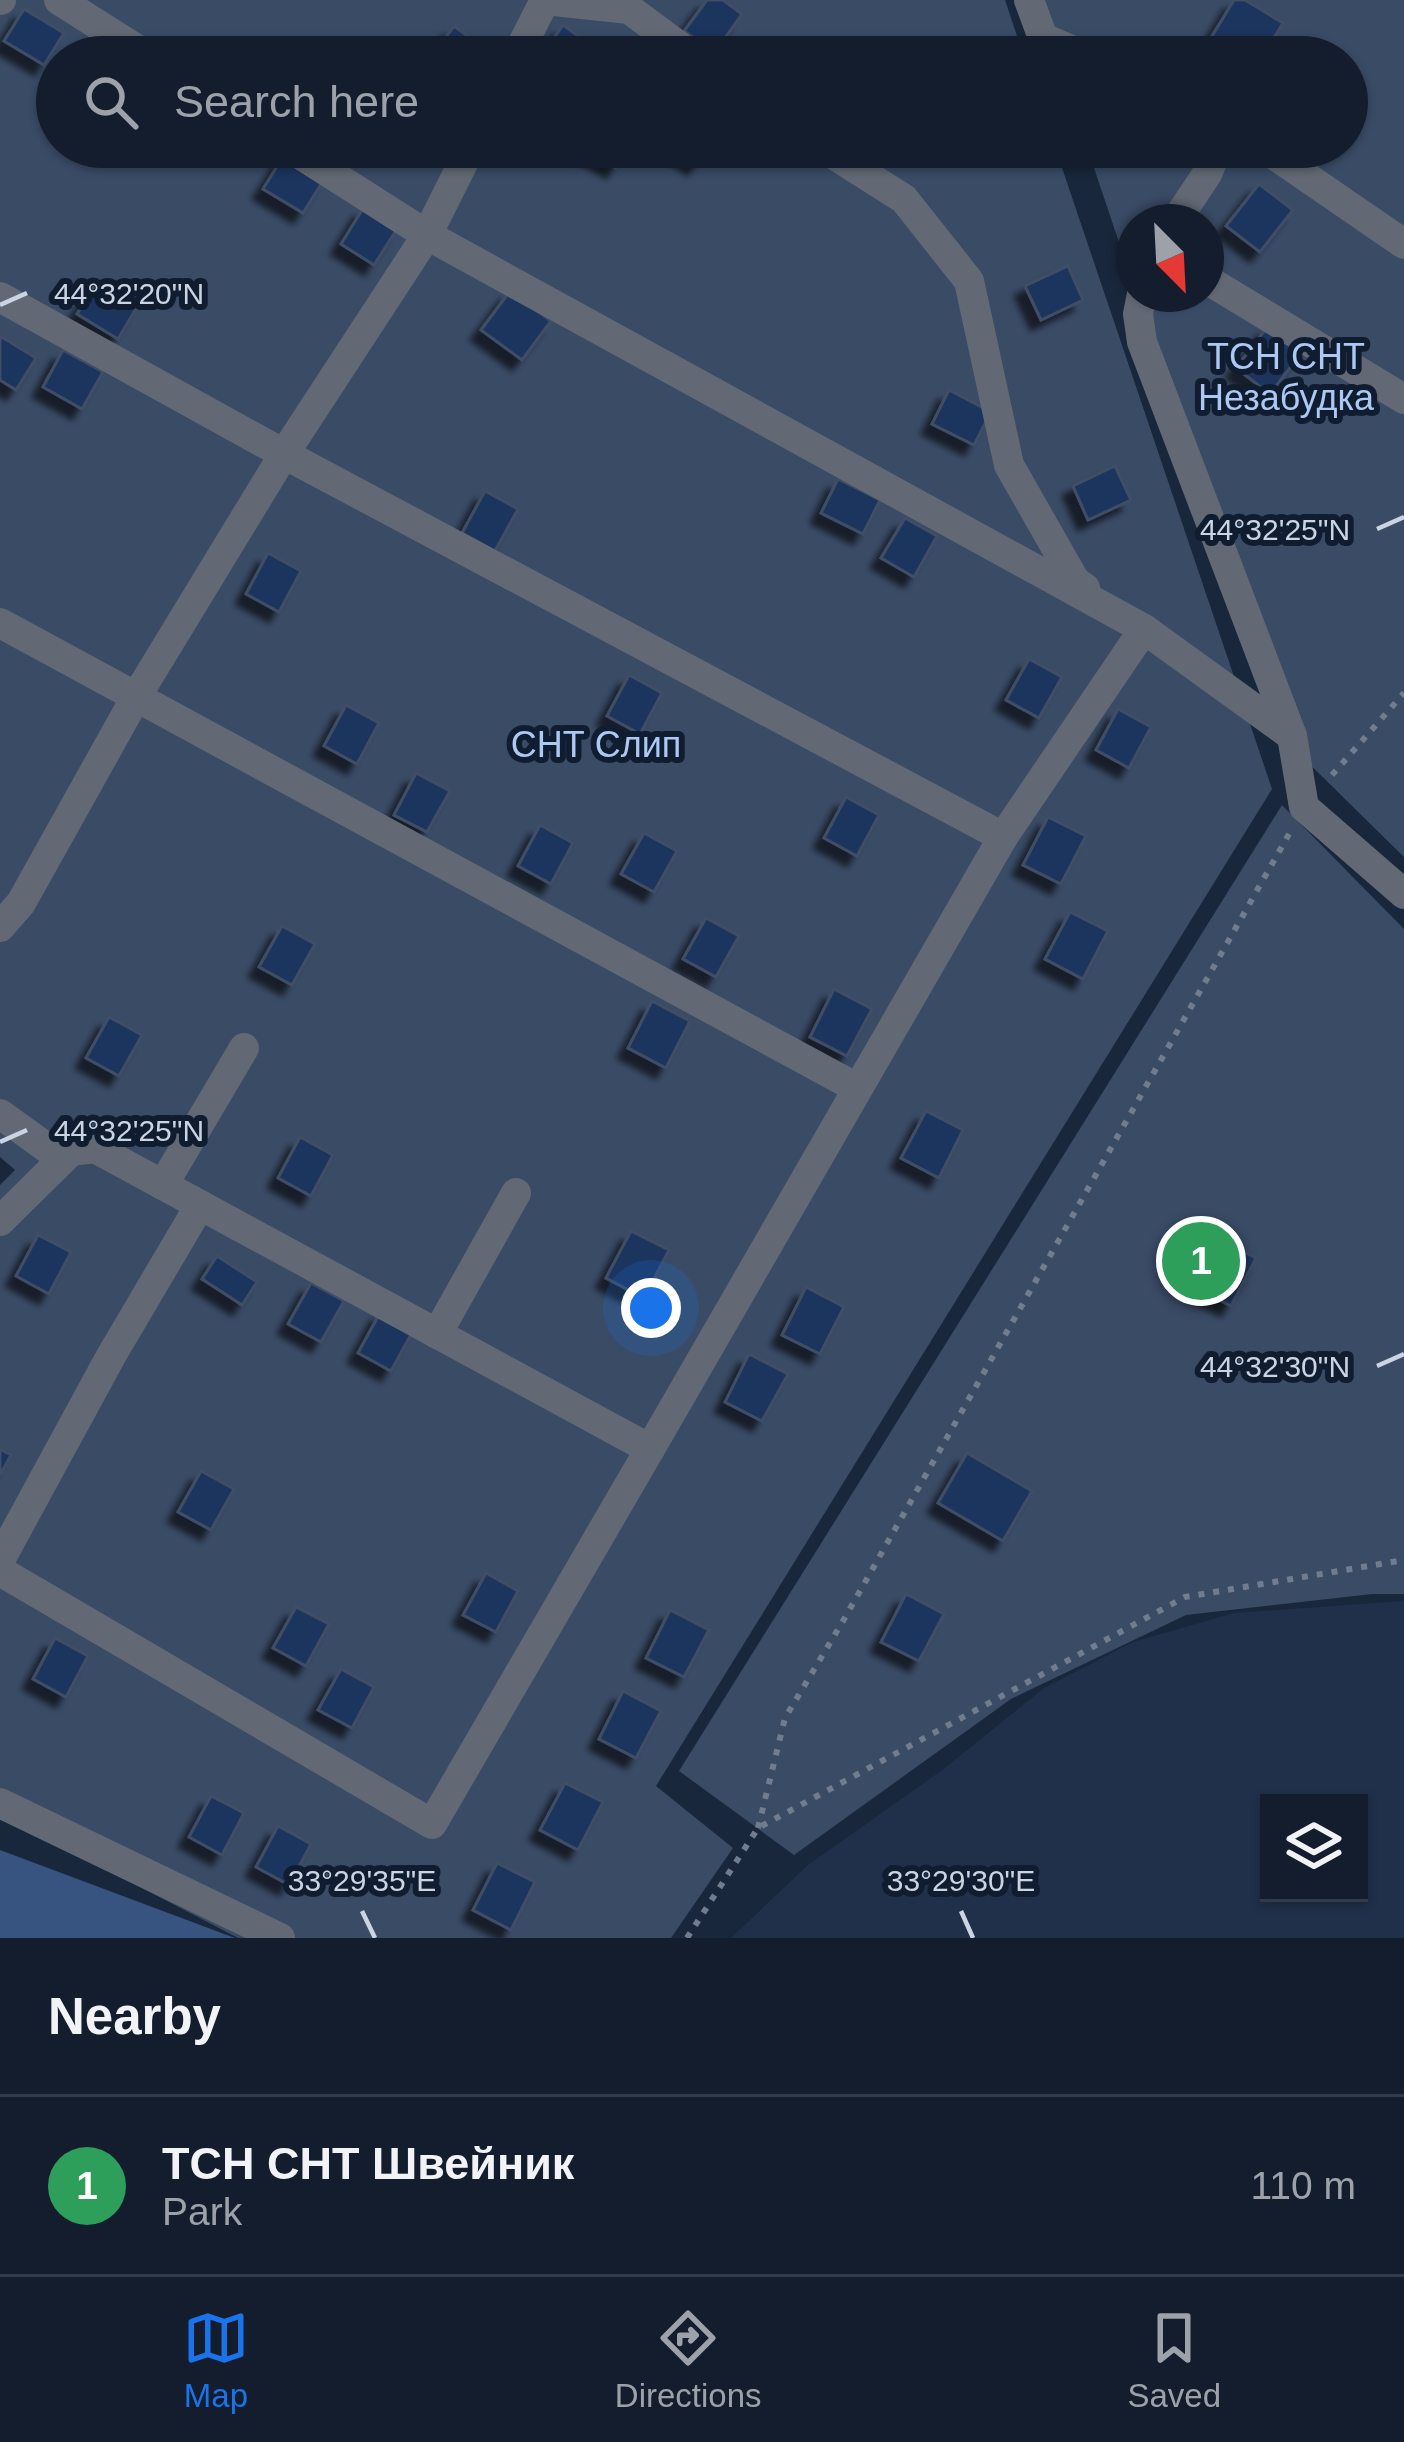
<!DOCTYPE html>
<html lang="en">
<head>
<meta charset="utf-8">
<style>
	:root { --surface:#131d2d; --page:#1c2635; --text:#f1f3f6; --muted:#9da2aa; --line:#323b49; --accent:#1a73e8 }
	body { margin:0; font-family:Helvetica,sans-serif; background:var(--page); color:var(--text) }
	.controls { position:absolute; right:36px; bottom:36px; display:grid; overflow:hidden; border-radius:0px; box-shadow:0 3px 9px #0004 }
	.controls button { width:108px; height:108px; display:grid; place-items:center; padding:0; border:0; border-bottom:3px solid var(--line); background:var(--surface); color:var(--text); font:60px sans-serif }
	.compass { position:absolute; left:1116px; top:204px; width:108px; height:108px; border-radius:50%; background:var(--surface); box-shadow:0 3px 9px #0004; rotate:156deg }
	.you { position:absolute; left:651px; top:1308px; width:42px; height:42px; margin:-30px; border:9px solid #fff; border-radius:50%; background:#1a73e8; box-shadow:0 0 0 18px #1a73e833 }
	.badge { display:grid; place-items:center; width:78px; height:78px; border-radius:50%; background:var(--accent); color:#fff; font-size:39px; font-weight:700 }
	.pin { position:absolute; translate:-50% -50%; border:6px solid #fff; box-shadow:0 3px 12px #0006 }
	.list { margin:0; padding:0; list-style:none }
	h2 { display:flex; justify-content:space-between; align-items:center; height:156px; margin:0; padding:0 48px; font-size:51px }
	h2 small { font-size:39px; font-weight:400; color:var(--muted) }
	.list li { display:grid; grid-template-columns:78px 1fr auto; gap:36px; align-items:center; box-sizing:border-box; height:180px; padding:0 48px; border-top:3px solid var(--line) }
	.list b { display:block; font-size:45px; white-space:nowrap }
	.list p { margin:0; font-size:39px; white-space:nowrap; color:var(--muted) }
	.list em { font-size:39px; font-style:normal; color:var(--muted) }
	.icon { flex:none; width:66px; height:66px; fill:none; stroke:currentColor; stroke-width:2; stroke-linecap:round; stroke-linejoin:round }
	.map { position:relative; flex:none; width:1404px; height:1938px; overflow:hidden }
	.search { position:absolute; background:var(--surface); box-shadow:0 3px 9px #0004; left:36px; right:36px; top:36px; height:132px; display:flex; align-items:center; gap:30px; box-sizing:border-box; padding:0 42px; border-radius:66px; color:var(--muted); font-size:45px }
	.sheet { height:336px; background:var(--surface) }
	nav { display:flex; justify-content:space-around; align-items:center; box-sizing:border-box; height:168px; border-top:3px solid var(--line); background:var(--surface); font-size:33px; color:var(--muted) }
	nav a { display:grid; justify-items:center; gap:6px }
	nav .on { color:var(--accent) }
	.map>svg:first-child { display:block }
	.built { fill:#20304a; fill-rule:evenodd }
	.green { fill:#3a4b66 }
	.forest { fill:#37537f }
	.building { fill:#1b355e; stroke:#3f4e65; stroke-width:3; filter:url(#shadow) }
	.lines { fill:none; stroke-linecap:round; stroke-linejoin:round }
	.path { stroke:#717c8e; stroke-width:6; stroke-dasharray:6 9; stroke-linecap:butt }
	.minor { stroke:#626974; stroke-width:30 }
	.ticks { fill:none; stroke:#cbd4e2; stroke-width:4.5 }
	.labels { text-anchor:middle; stroke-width:12; stroke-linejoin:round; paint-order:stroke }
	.park-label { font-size:36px; fill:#adc8f2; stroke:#101d31 }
	.ticks-label { font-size:30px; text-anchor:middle; fill:#cbd4e2; stroke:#101d31; stroke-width:12; stroke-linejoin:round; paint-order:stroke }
</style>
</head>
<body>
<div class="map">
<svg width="1404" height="1938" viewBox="0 0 1404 1938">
	<defs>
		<filter id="shadow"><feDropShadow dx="-10" dy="10" stdDeviation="3" flood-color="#0009"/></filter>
	</defs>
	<rect width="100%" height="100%" fill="#19273c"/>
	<path class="built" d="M1404,1601V1938H731L808,1865L941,1771L1044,1688L1133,1642L1234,1613ZM1269,1803H1359V1893H1269Z"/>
	<g class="green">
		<path d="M0,0H1005L1024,57H57V147H1055L1272,789L656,1786L733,1848L671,1938H238L0,1814V1185L15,1170L0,1157Z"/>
		<path d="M1037,0H1404V857L1286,741L1136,294H1206V222H1134V287L1087,147H1347V57H1057Z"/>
		<path d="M1282,805L1404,929V1594H1372L1186,1615L1011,1699L794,1855L679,1771Z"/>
	</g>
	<path class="forest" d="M0,1850L235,1938H0Z"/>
	<g class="building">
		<path d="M707,0H723L742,14L715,52L684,31Z"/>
		<path d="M1234,0H1245L1283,23L1262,57H1211L1216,48L1206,46Z"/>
		<path d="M24,9L64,33L44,65L4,41Z"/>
		<path d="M563,25L593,47L586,57H540Z"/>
		<path d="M454,26L484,48L478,57H431Z"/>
		<path d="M580,147H628L616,168Z"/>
		<path d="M673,147H710L697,165Z"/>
		<path d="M283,157L323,181L303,213L263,189Z"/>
		<path d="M1259,184L1293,210L1260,252L1226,226Z"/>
		<path d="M364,207L397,229L374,265L341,244Z"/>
		<path d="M1068,266L1083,300L1041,320L1025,286Z"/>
		<path d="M97,282L137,307L118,339L77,314Z"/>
		<path d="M510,291L551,321L522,360L481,330Z"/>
		<path d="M1268,326L1302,352L1270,394L1236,368Z"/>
		<path d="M0,336L36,358L16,390L0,380Z"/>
		<path d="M63,350L103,372L82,409L43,387Z"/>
		<path d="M949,390L991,412L974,445L932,424Z"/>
		<path d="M1115,466L1131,500L1088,520L1073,486Z"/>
		<path d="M838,479L880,500L863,534L821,513Z"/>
		<path d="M485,491L518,509L495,551L462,533Z"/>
		<path d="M905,518L937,536L914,577L881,558Z"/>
		<path d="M268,553L301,571L279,612L246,594Z"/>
		<path d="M1029,659L1062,677L1039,718L1006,700Z"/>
		<path d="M629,675L662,693L640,734L607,716Z"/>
		<path d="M346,705L379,723L357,764L324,746Z"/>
		<path d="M1118,709L1151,727L1129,768L1096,750Z"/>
		<path d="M416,773L450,791L427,832L394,815Z"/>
		<path d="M846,797L879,815L857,856L824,838Z"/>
		<path d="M1048,817L1086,836L1061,884L1023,865Z"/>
		<path d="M540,825L573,843L551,884L518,866Z"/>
		<path d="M644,833L677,851L654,892L621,874Z"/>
		<path d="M1070,912L1108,931L1083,979L1045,959Z"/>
		<path d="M706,918L739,936L716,977L683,959Z"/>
		<path d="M282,926L315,944L292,985L259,967Z"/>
		<path d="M834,989L872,1009L847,1056L810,1037Z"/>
		<path d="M652,1001L690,1021L666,1068L628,1048Z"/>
		<path d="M109,1017L142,1035L119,1076L86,1058Z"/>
		<path d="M926,1111L963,1130L939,1178L901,1158Z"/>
		<path d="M300,1137L333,1155L311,1196L278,1178Z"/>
		<path d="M631,1231L669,1250L644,1298L606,1278Z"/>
		<path d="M38,1235L71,1252L49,1294L16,1276Z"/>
		<path d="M1218,1239L1256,1258L1231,1306L1193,1286Z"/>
		<path d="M217,1256L257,1282L242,1305L202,1279Z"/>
		<path d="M311,1283L344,1301L321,1342L288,1324Z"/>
		<path d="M806,1287L844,1307L820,1354L782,1335Z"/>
		<path d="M381,1311L414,1329L391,1371L358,1353Z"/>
		<path d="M749,1354L788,1374L762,1421L725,1402Z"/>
		<path d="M0,1449L11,1455L0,1475Z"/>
		<path d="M967,1453L1032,1491L1003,1541L938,1503Z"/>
		<path d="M201,1471L234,1489L211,1530L178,1512Z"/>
		<path d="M486,1573L518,1591L496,1632L463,1615Z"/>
		<path d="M906,1594L944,1614L919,1661L881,1642Z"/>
		<path d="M296,1607L329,1624L306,1666L273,1648Z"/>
		<path d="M670,1610L709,1630L684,1677L646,1658Z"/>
		<path d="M55,1638L88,1656L66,1697L33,1679Z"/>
		<path d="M341,1669L374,1687L352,1728L318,1710Z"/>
		<path d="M623,1691L661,1711L636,1758L599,1739Z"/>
		<path d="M565,1783L603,1802L578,1850L540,1830Z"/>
		<path d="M211,1796L244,1813L222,1855L189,1837Z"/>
		<path d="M278,1826L311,1844L289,1885L256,1867Z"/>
		<path d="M497,1863L535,1882L511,1930L473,1910Z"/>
	</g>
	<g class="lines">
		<g class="path">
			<path d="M1332,775L1404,693"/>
			<path d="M758,1828L785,1718L843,1621L1289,834"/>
			<path d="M687,1938L758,1828L1185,1597L1404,1560"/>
		</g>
		<g class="minor">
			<path d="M0,0H1"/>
			<path d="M59,0L149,57"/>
			<path d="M1029,0L1043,38L1088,57"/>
			<path d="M516,57L545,0L629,9L694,57"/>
			<path d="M289,147L427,235L1144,629"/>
			<path d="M822,147L904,199L969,281L1009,465L1075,581L1085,588"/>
			<path d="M1263,147L1404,244"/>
			<path d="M1175,222L1207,174L1218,147"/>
			<path d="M1206,279L1404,399"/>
			<path d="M1142,294L1138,314L1142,342L1292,736L1304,807L1404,894"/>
			<path d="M0,297L284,454L1003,837"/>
			<path d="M0,623L857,1088"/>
			<path d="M0,927L21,903L136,697L284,454L427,235L471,147"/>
			<path d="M0,1114L54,1153L95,1148L650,1449L1003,837L1144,629L1292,736"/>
			<path d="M163,1185L244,1048"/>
			<path d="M0,1221L71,1151"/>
			<path d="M437,1334L516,1193"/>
			<path d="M0,1560L111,1356L200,1205"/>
			<path d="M0,1571L432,1824L650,1449"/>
			<path d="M0,1803L280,1938"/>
		</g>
	</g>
	<path class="ticks" d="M0,305L27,293M1377,529L1404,517M0,1142L27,1130M1377,1366L1404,1354M362,1911L375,1938M961,1911L973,1938"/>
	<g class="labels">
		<g class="park-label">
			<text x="1286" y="369">ТСН СНТ<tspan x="1286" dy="41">Незабудка</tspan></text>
			<text x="596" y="757">СНТ Слип</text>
		</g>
	</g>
	<g class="ticks-label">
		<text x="129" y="304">44°32'20"N</text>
		<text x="1275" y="540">44°32'25"N</text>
		<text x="129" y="1141">44°32'25"N</text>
		<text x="1275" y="1377">44°32'30"N</text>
		<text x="362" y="1891">33°29'35"E</text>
		<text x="961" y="1891">33°29'30"E</text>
	</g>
</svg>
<div class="controls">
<button><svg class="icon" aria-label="layers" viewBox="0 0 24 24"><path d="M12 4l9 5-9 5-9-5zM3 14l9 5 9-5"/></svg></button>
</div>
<svg class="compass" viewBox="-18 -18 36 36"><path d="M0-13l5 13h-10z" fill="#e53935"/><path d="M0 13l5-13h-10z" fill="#9da2aa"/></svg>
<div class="you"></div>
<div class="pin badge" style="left:1201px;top:1261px;background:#2e9e5b">1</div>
<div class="search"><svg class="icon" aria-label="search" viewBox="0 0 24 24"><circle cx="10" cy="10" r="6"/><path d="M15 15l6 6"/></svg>Search here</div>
</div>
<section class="sheet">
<h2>Nearby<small></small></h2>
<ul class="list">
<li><span class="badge" style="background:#2e9e5b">1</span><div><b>ТСН СНТ Швейник</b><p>Park</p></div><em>110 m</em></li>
</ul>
</section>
<nav>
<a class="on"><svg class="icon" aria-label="map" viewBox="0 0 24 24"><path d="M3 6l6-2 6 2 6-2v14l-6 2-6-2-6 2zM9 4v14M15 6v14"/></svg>Map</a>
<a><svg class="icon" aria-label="directions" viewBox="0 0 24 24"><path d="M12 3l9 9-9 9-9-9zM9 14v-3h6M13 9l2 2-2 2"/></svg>Directions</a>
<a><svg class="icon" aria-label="saved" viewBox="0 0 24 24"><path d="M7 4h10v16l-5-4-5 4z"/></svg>Saved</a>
</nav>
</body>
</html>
